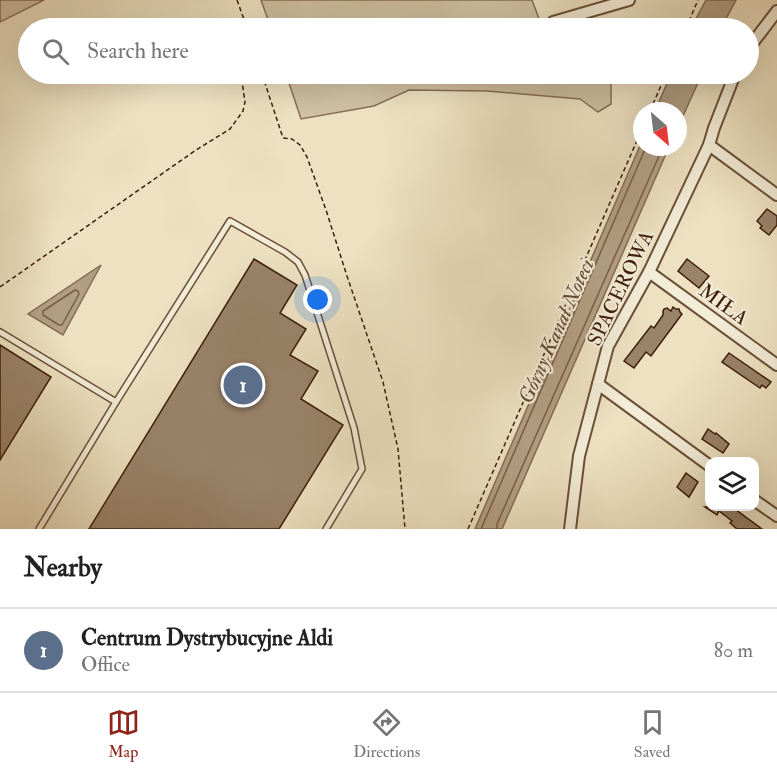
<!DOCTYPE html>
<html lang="en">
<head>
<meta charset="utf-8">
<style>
	:root { --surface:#fff; --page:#f2f2f2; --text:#222; --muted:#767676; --line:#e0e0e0; --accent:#8f2418 }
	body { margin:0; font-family:"IM FELL Double Pica",serif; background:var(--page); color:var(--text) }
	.controls { position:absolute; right:18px; bottom:18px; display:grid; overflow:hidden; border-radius:12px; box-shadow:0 6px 24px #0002 }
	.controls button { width:54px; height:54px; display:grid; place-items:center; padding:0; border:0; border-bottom:2px solid var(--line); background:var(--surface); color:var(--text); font:30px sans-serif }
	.compass { position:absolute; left:633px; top:102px; width:54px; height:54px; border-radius:50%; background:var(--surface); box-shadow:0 6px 24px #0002; rotate:152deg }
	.you { position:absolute; left:318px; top:300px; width:21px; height:21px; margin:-15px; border:4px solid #fff; border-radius:50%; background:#1a73e8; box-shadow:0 0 0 9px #1a73e833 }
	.badge { display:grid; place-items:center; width:39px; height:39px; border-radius:50%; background:var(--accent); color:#fff; font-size:20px; font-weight:700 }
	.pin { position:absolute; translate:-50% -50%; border:3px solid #fff; box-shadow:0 2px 6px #0006 }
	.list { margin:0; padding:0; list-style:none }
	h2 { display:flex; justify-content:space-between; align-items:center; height:78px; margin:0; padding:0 24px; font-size:26px }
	h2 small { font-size:20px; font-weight:400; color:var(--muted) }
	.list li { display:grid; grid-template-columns:39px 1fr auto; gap:18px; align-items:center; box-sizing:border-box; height:84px; padding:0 24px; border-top:2px solid var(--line) }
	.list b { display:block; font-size:22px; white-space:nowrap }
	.list p { margin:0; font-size:20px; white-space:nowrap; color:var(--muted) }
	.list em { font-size:20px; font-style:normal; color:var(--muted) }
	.icon { flex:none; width:33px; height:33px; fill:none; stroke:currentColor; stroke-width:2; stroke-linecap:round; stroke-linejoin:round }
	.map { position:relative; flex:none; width:777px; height:529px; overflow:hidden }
	.search { position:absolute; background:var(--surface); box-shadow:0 6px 24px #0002; left:18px; right:18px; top:18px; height:66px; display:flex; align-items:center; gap:15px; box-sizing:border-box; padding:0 21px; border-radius:33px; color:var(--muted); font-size:22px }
	.sheet { height:162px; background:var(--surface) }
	nav { display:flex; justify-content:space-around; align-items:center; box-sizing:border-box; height:84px; border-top:2px solid var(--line); background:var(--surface); font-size:16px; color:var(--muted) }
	nav a { display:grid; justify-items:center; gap:3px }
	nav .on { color:var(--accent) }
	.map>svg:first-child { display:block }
	.green { fill:#cfc0a2; stroke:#866f56; stroke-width:1.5 }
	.water { fill:#b29f83; stroke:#846b53; stroke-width:1.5 }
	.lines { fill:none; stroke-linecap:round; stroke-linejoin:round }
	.shore { stroke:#785e47; stroke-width:1.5 }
	.building { fill:#99836a; stroke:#3e1e0b; stroke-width:1.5 }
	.lane-casing { stroke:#6a4f38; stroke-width:8 }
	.street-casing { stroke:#6a4f38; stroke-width:14 }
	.path { stroke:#3e1e0b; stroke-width:1.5; stroke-dasharray:4.5 3; stroke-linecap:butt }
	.lane { stroke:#f3ecd7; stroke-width:5 }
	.street { stroke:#f3ecd7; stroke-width:10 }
	.labels { text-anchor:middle; stroke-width:4.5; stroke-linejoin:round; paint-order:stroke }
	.street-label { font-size:20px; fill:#3e1e0b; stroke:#f3ecd7 }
	.water-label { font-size:21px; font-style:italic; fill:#674b35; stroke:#f3ecd7 }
</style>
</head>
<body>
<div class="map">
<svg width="777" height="529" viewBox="0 0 777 529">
	<rect width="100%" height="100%" fill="#ede1c1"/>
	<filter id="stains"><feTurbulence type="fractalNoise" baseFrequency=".00333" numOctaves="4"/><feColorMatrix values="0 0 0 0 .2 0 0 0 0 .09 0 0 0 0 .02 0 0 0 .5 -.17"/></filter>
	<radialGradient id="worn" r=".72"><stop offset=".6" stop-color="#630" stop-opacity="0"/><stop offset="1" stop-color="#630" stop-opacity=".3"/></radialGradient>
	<g class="green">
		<path d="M0,0H44L0,22Z"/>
		<path d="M261,0H532L541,24L548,28H271Z"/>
		<path d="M286,74H599L611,82V104L598,112L580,99L487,91L409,90L374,106L301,119Z"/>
	</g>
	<g class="water">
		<path d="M706,0H736L721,28H691Z"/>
		<path d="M671,74H702L678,127V111H655Z"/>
		<path d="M642,141V147H669L502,529H475Z"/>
		<path d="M101,265L63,335L28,314Z"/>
	</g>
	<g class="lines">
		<g class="shore">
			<path d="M75,290L78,291L79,294L62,325H59L43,315V311Z"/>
			<path d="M481,529L646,147"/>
			<path d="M497,529V524L663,147"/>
		</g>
	</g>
	<g class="building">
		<path d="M767,209L777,216V225L769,235L760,228L762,226L757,221Z"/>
		<path d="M254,259L297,285L280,313L306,329L290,355L318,371L301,399L343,425L279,529H89Z"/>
		<path d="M687,259L709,276L699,288L678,271Z"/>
		<path d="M673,307L676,309H679L680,312L682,314L651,356L646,352L634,368L624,361L651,326L654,328L663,315V311L664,309L667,308L671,311Z"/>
		<path d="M0,345L51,377L0,460Z"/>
		<path d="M729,353L771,382L766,388L762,385L760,388L722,362Z"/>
		<path d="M708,429L715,434L716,433L729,444L723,453L702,439Z"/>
		<path d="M686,473L698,482L689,497L677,487Z"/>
		<path d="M705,507H732L762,529H737L730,523L732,521L719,511L717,515Z"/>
	</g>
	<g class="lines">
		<g class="lane-casing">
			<g id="lane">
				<path d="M0,332L116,402"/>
				<path d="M39,529L116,402L230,221L285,252L298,262L305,275L354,428L362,469L326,529"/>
			</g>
		</g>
		<g class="street-casing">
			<g id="street">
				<path d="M553,22L629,0"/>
				<path d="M748,49L777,11"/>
				<path d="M709,145L777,195"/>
				<path d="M649,272L777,365"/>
				<path d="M598,384L710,466"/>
				<path d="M754,500L777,516"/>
				<path d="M570,529L579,456L608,346L649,272L709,145L714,128L735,74"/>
			</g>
		</g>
		<g class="path">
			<path d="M237,0L247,28"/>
			<path d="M686,28L698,0"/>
			<path d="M262,74L283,138L292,139L300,145L307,157L326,210L347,276L383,382L398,449L405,529"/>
			<path d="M650,111L666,74"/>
			<path d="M0,287L196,150L230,129L243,111L245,102L241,74"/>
			<path d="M468,529L642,129"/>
		</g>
		<use href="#lane" class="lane"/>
		<use href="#street" class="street"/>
	</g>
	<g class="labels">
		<g class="street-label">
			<text transform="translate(620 288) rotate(-64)" y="7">SPACEROWA</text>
			<text transform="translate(724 304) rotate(36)" y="7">MIŁA</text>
		</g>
		<g class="water-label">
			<text transform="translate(556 331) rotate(-66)" y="7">Górny Kanał Noteci</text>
		</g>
	</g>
	<rect width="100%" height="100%" filter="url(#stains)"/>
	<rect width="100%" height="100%" fill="url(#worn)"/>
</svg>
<div class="controls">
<button><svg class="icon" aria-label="layers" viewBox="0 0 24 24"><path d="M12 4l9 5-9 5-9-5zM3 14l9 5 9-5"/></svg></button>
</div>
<svg class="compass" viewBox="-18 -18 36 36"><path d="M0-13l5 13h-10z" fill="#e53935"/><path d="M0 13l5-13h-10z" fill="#767676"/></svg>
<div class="you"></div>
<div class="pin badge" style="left:243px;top:385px;background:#5c6f8a">1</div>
<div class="search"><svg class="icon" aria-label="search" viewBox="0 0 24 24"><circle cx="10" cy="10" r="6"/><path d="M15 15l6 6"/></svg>Search here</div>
</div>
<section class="sheet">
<h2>Nearby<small></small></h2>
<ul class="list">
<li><span class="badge" style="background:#5c6f8a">1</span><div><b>Centrum Dystrybucyjne Aldi</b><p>Office</p></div><em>80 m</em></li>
</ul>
</section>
<nav>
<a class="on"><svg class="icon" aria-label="map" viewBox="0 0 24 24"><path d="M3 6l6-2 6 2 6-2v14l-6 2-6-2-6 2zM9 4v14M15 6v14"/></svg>Map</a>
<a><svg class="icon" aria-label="directions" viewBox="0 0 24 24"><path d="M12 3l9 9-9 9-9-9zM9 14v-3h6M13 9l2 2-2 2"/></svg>Directions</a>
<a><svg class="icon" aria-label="saved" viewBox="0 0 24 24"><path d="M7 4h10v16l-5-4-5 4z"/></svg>Saved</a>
</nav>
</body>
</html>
